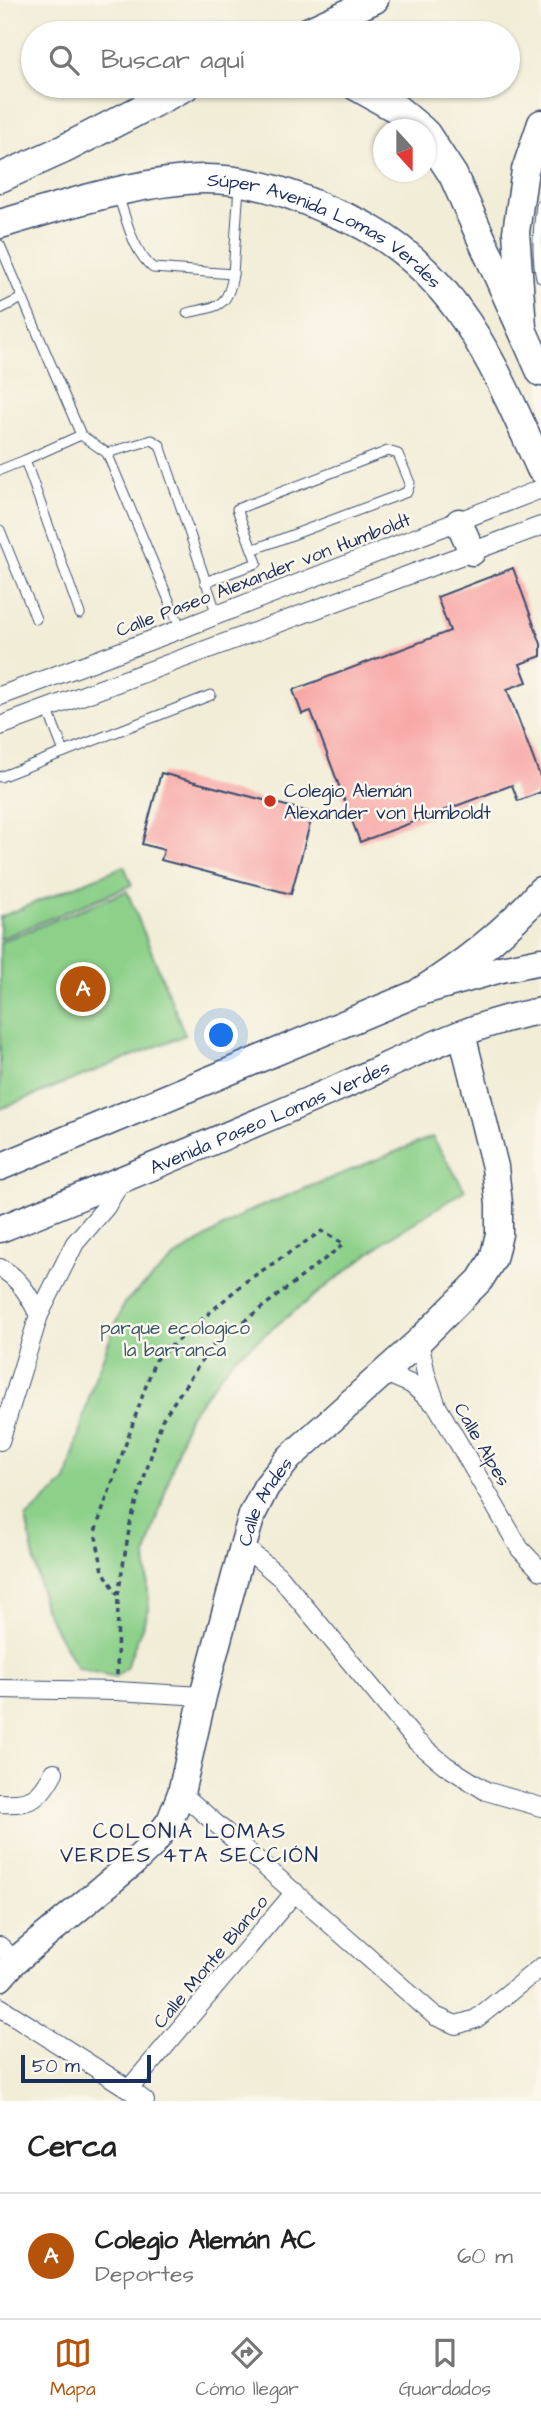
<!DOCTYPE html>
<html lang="es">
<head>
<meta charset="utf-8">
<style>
	:root { --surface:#fff; --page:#f2f2f2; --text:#222; --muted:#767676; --line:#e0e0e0; --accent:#b45309 }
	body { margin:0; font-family:"Architects Daughter",sans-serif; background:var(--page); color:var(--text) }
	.compass { position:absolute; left:373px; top:119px; width:63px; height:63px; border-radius:50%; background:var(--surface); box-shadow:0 2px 5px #0004; rotate:159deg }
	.scale { position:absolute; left:21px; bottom:18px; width:130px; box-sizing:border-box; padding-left:7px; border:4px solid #1b2f5e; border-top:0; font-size:19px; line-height:24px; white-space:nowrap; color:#1b2f5e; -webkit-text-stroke:5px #fbf7ec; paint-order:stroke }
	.you { position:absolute; left:222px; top:1036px; width:24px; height:24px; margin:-18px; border:5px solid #fff; border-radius:50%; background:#1a73e8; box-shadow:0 0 0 10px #1a73e833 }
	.badge { display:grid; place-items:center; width:46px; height:46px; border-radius:50%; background:var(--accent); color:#fff; font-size:23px; font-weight:700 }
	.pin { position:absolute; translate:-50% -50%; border:4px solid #fff; box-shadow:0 2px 7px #0006 }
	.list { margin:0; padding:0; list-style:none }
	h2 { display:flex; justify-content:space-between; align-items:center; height:91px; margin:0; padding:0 28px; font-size:30px }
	h2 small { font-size:23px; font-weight:400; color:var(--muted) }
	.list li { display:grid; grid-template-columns:46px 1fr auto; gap:21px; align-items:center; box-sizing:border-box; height:126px; padding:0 28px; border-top:2px solid var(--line) }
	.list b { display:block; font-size:26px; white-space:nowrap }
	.list p { margin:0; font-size:23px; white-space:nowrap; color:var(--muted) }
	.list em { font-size:23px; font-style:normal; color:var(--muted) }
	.icon { flex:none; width:38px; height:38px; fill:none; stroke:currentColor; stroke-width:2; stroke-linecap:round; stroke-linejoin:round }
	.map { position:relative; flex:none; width:541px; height:2101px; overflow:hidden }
	.search { position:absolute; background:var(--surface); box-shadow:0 2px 5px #0004; left:21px; right:21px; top:21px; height:77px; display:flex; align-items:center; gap:18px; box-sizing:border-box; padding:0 24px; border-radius:38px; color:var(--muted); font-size:26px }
	.sheet { height:217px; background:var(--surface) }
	nav { display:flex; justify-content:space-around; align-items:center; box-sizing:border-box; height:98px; border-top:2px solid var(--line); background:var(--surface); font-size:19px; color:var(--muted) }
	nav a { display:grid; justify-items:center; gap:4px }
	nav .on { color:var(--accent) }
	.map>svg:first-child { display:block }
	.green { fill:#8cd089; stroke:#548074; stroke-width:2 }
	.building { fill:#f8a6a4 }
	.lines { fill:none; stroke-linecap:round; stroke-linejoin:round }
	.lane-casing { stroke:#3b4c70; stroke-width:11 }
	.street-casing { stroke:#3b4c70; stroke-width:20 }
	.secondary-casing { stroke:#3b4c70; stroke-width:29 }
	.primary-casing { stroke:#3b4c70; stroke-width:31 }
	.path { stroke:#3b4c70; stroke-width:3.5; stroke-dasharray:5 5; stroke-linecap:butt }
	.lane { stroke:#fff; stroke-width:9 }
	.street { stroke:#fff; stroke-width:18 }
	.secondary { stroke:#fff; stroke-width:26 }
	.primary { stroke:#fff; stroke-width:28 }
	.poi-dot { fill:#c8321e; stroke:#fbf7ec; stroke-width:2.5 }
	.labels { text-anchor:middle; stroke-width:5; stroke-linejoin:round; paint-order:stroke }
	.street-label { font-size:19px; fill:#1b2f5e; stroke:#fbf7ec }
	.poi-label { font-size:19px; fill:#1b2f5e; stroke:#fbf7ec; text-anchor:start }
	.park-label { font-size:19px; fill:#375769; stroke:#fbf7ec }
	.neighbourhood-label { font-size:21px; letter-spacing:2px; fill:#1b2f5e; stroke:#fbf7ec }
</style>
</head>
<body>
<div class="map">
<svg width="541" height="2101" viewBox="0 0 541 2101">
	<rect width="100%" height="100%" fill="#fbf7ec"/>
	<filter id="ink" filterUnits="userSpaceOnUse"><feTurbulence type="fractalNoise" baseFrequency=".0143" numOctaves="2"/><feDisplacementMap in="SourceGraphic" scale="14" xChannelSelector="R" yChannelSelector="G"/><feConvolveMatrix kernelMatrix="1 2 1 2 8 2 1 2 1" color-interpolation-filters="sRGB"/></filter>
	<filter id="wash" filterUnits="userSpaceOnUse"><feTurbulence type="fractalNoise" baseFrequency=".00686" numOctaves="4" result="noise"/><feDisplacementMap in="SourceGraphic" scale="28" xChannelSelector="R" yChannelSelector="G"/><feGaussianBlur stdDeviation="1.57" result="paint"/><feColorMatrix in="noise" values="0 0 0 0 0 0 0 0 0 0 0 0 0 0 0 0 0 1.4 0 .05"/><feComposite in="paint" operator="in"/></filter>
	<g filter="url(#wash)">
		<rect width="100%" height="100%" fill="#f2edd7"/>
		<g class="green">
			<path d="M124,866L132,885L0,939V917Z"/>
			<path d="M127,891L185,1035L0,1109V942Z"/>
			<path d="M432,1137L465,1190L385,1241L233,1359L187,1419L146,1555L149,1609L126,1668L115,1677L77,1668L44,1608L26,1518L66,1481L93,1383L124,1303L175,1257L245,1213Z"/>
		</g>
		<g id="blocks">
			<g class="building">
				<path d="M513,568L541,644V656L520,664L527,682L507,689L541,779V792L518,801L512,785L360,842L311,711L302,714L293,690L450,631L437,597Z"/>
				<path d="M161,773L313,813L291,894L161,860L164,850L142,844Z"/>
			</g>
		</g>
	</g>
	<g filter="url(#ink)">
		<use href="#blocks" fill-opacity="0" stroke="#3b4c70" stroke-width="2"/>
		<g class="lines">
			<g class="lane-casing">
				<g id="lane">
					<path d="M118,195C126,218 133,252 153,268L233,274L239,186"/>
					<path d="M541,205C538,229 536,253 541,278"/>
					<path d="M0,245L81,435L107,453"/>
					<path d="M0,309L22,298"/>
					<path d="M187,313C217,306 228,309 233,274"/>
					<path d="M0,470L25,460"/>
					<path d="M0,530L36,619"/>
					<path d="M205,582L257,563L237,509L388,451L398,454L410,483L407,492L252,550"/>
					<path d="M80,614L25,460L81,435"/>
					<path d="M181,629L107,453L152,440L160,445L217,615"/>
					<path d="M47,708L64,752"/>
					<path d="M0,777L211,695"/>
				</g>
			</g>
			<g class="street-casing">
				<g id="street">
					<path d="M0,696L181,629L541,489"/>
					<path d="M0,726L541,526"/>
					<path d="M0,1268C20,1278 29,1296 39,1315"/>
					<path d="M419,1341L426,1374L437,1406L520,1549L541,1571"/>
					<path d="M385,1373L411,1384L437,1406"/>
					<path d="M0,1441L39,1315L75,1243L106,1207L122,1180"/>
					<path d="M243,1546L281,1578L416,1741L445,1765L486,1791L541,1807"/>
					<path d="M0,1689L116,1691L203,1696"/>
					<path d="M181,1793L435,2016L456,2025L476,2019L541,1967"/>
					<path d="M0,1803C31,1805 40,1799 54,1772"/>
					<path d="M0,1946L15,1961"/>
					<path d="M0,2007L129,2089L145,2101"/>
					<path d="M129,2089L295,1892"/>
				</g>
			</g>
			<g class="secondary-casing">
				<g id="secondary">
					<path d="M303,33L375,0"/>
					<path d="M523,327L516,232L525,170L541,123"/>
					<path d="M459,522L472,552"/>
					<path d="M0,1167L420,992L501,969L541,961"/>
					<path id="s1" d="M0,1229C114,1184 226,1136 338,1088C402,1060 472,1022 541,1011"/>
					<path id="s2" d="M0,1978L15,1961L133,1863L152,1845L170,1821L181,1793L203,1696L243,1546L252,1515L266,1487L289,1458L419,1341L480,1280L493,1259L499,1234V1204L495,1167L462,1034"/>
				</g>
			</g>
			<g class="primary-casing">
				<g id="primary">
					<path d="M356,86L397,109L422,130"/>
					<path d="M426,134L453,175L541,372"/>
					<path d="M0,178L64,149L186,86"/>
					<path id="s3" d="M0,224C62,206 121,186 186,180C233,175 282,189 325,209C339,215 355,220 368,228C462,280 499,377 541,469"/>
					<path d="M420,992C466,963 506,932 541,891"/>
				</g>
			</g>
			<path class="path" d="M117,1675L118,1595L130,1524L162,1420L211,1347L344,1244L322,1231L245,1282L155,1360L95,1532L103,1571L118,1595"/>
			<use href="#lane" class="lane"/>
			<use href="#street" class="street"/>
			<use href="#secondary" class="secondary"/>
			<use href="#primary" class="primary"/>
		</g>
	</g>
	<circle class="poi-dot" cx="270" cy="801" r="7"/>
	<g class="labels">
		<g class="street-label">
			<text dy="7" stroke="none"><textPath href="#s3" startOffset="343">Súper Avenida Lomas Verdes</textPath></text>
			<text transform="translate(263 574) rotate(-21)" y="7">Calle Paseo Alexander von Humboldt</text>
			<text dy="7" stroke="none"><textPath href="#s1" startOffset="292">Avenida Paseo Lomas Verdes</textPath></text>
			<text transform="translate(483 1444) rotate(60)" y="7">Calle Alpes</text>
			<text dy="7" stroke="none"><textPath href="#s2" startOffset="567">Calle Andes</textPath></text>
			<text transform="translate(210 1961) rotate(-50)" y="7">Calle Monte Blanco</text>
		</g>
		<g class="poi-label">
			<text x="284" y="797">Colegio Alemán<tspan x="284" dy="22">Alexander von Humboldt</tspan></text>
		</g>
		<g class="park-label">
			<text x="175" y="1334">parque ecologico<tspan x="175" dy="22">la barranca</tspan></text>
		</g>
		<g class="neighbourhood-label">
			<text x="190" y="1838">COLONIA LOMAS<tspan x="190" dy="24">VERDES 4TA SECCIÓN</tspan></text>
		</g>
	</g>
</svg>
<svg class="compass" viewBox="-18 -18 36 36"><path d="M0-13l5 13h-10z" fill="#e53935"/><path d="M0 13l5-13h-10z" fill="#767676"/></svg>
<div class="scale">50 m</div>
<div class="you"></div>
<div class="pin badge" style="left:83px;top:989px">A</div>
<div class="search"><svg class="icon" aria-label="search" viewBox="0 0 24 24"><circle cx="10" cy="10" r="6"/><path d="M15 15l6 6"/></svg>Buscar aquí</div>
</div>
<section class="sheet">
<h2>Cerca<small></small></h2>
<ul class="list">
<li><span class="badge">A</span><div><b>Colegio Alemán AC</b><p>Deportes</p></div><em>60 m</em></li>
</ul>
</section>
<nav>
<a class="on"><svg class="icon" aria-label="map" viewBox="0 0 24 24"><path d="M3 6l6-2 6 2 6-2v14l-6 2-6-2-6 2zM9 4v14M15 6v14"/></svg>Mapa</a>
<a><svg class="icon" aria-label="directions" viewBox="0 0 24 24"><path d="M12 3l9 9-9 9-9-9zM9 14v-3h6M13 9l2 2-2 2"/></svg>Cómo llegar</a>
<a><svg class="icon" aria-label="saved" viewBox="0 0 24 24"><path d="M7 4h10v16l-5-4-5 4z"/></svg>Guardados</a>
</nav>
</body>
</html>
